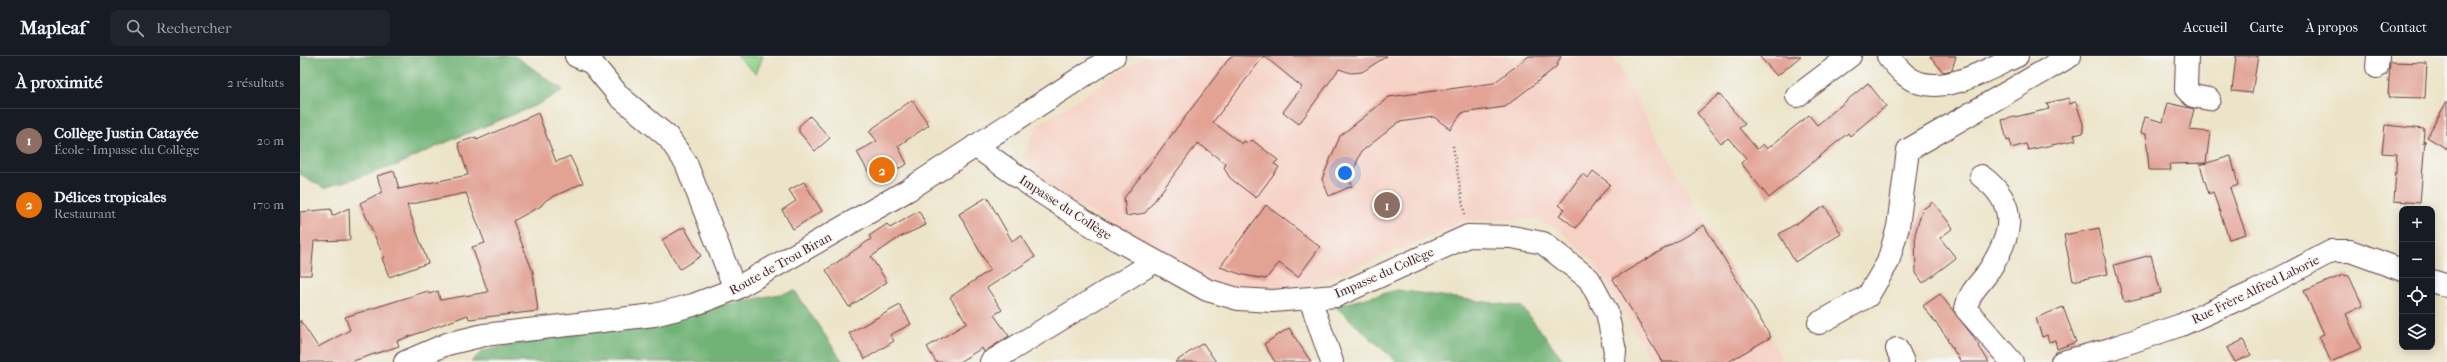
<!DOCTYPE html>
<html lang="fr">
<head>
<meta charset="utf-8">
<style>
	:root { --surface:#171b24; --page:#20242c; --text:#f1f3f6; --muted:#9ea1a6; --line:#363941; --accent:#d690ce }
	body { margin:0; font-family:"IM FELL French Canon",serif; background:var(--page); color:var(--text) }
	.controls { position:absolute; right:12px; bottom:12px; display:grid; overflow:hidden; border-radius:8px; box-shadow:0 2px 10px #0003 }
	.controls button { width:36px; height:36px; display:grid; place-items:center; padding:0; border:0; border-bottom:1px solid var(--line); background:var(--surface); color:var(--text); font:20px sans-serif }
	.you { position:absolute; left:1045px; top:117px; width:14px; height:14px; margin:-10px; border:3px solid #fff; border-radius:50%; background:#1a73e8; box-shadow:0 0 0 6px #1a73e833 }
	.badge { display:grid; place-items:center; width:26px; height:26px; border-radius:50%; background:var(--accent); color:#fff; font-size:13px; font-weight:700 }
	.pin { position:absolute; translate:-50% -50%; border:2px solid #fff; box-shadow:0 1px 4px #0006 }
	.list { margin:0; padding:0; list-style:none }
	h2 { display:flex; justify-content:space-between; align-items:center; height:52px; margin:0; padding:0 16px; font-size:17px }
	h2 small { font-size:13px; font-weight:400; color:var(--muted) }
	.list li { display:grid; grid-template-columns:26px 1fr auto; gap:12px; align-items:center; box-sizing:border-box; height:64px; padding:0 16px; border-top:1px solid var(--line) }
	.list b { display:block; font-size:15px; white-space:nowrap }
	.list p { margin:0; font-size:13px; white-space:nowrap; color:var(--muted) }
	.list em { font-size:13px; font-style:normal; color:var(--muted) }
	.icon { flex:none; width:22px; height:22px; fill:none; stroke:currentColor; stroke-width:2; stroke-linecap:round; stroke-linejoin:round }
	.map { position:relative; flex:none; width:2147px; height:306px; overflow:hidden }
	header { display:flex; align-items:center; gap:24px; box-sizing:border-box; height:56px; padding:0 20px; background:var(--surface); border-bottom:1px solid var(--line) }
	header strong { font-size:19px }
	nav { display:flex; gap:22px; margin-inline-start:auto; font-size:14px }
	.search { width:280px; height:36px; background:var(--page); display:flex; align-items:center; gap:10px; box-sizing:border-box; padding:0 14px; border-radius:8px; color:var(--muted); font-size:15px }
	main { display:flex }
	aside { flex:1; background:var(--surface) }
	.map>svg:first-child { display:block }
	.built { fill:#f6d1c5 }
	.green { fill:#8cd18b; stroke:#6b785b }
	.forest { fill:#71b377; stroke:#5e6951 }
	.building { fill:#e2a294 }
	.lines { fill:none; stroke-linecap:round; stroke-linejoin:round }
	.minor-casing { stroke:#623d43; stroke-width:24 }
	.major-casing { stroke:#623d43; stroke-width:24 }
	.path { stroke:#623d43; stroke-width:2.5; stroke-dasharray:1 3; stroke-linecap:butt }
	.minor { stroke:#fff; stroke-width:22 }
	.major { stroke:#fff; stroke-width:22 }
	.labels { text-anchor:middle; stroke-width:3; stroke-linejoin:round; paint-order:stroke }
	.street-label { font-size:13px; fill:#4a1f2b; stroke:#f6f6f2 }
</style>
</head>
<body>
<header>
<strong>Mapleaf</strong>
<div class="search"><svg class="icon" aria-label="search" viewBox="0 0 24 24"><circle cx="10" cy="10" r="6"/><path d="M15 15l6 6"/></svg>Rechercher</div>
<nav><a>Accueil</a><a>Carte</a><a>À propos</a><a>Contact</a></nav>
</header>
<main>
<aside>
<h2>À proximité<small>2 résultats</small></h2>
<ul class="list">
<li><span class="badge" style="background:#8d6e63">1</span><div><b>Collège Justin Catayée</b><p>École · Impasse du Collège</p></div><em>20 m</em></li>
<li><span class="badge" style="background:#e8710a">2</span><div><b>Délices tropicales</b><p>Restaurant</p></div><em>170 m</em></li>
</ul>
</aside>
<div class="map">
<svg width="2147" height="306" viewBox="0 0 2147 306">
	<rect width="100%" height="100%" fill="#f6f6f2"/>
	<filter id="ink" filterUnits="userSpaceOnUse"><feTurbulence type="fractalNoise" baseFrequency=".025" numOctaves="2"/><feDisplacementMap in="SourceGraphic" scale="8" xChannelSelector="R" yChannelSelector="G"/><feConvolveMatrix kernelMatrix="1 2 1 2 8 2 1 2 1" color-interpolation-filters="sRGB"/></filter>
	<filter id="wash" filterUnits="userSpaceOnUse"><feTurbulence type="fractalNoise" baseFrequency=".012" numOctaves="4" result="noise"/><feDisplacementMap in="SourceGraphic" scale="16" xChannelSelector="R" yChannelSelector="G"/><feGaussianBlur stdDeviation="0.9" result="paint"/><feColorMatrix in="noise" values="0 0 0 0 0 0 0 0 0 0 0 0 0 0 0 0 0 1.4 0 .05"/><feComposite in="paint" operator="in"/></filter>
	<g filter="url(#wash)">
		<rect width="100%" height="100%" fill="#ece4c8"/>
		<path class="built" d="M845,0H1312L1482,303L1475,306H1352L1296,208L1260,175L1236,163L1164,165L1136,179L995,236L914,229L753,134L723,102L735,71Z"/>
		<path class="green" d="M437,0H463L456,18Z"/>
		<g class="forest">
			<path d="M0,0H215L263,34L239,48L149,85L97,109L24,132L0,118Z"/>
			<path d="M1097,234L1222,251L1265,306H1097L1035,250Z"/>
			<path d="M495,235L543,306H171L182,295Z"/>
		</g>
		<g id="blocks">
			<g class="building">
				<path d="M931,0H1087L1062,16L1051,17L1039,13L999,68L983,56L1002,31L964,0L913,66L942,88L944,85L948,88L952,84L978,104L974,108L979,111L956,142L930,122L924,112L926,108L898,87L845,157L826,160L824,142Z"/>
				<path d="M1229,0H1261L1256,11L1205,51L1162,57L1150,73L1134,61L1099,66L1061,96L1050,124L1052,130L1029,140L1022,123L1040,80L1089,41L1194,27Z"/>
				<path d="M1459,0H1501L1477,20Z"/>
				<path d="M1630,0H1656L1652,14L1643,16Z"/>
				<path d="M1936,0H1958L1952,37L1932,35Z"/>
				<path d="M2090,6L2127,7L2125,42L2088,41Z"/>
				<path d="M1568,27L1586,50L1550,80L1548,77L1469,142L1441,107L1446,102L1428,82L1421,87L1397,57L1419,38L1445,68L1439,72L1457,93L1463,88L1467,93L1509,59L1517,69Z"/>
				<path d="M1769,42V48L1776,46L1783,68V77L1774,79L1776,84L1728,94L1726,88L1711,92L1710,84L1707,85L1702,64L1749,53L1747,47Z"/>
				<path d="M612,44L629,69L598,90L607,108L574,126L557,96L577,85L569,75Z"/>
				<path d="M2147,45V93L2127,81Z"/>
				<path d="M1868,47L1894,53L1889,74L1910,76L1906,107L1870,108L1871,114H1849L1846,78L1841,77L1845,61L1863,66Z"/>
				<path d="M238,57L256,106L270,100L283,127L246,144L241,150L213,165L233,216L238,255L169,263L168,259L97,285L99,290L50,306H0V264L18,291L50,274L45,261L128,235L129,238L138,235L140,244L188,236L172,191L185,187L166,137L107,149L128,207L89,221L82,202L84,201L60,147L82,136L77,120L94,115L99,133L168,119L158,87L176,81L177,84Z"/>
				<path d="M510,60L530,82L515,95L499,76V70Z"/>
				<path d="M2085,69L2124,73L2123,88L2125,84L2120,147L2094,145L2097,98L2082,97Z"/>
				<path d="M1931,100L1938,129L1930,132L1946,178L1929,183L1913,136L1909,138L1900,109Z"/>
				<path d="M1293,115L1310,128L1276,172L1259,159L1265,153L1259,149L1282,118L1288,122Z"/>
				<path d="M504,126L522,155L493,173L482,154L496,145L489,134Z"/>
				<path d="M687,141L712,185L721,179L735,201L687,232L702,254L694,259L709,280L684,296L682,292L659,306H636L627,291L667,267L650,241L690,214L659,158Z"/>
				<path d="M1633,146L1653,172L1640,182L1656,202L1623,227L1616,217L1615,178L1622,154Z"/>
				<path d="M966,149L1020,191L998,221L979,207L966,223L943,219L920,211Z"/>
				<path d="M1525,150L1541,178L1495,206L1479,178Z"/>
				<path d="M49,152L50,184L14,185L11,219H0V156L31,153L32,160Z"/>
				<path d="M619,155L626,169L600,181L571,201L587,226L549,251L526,214L568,185L571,183L569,180L587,168L590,172Z"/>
				<path d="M1404,169L1471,281L1428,306H1362L1313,223Z"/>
				<path d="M384,171L401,200L380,213L362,184Z"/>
				<path d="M1799,172L1808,218L1773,225L1764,179Z"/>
				<path d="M1851,199L1861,237L1824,246L1814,209Z"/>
				<path d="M2043,219L2049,220L2063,250L2046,258L2061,292L2031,306L2019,280L2024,278L2004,235Z"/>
				<path d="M1640,238L1672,279L1689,306H1661L1647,284L1648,283L1623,250Z"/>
				<path d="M600,249L611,268L590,279L594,285L565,303L549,277Z"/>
				<path d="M1763,251L1776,286L1757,293L1755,284L1749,286L1747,279L1742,281L1736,262Z"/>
				<path d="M989,272L1011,306H975L964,288Z"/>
				<path d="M1943,284L1951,299L1935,306L1927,292Z"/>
				<path d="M903,287L916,306H875Z"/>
			</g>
		</g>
	</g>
	<g filter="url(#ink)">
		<use href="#blocks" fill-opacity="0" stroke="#623d43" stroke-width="1"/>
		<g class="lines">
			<g class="minor-casing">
				<g id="minor">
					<path d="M276,0L292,7L320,41L368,81L386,107L435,233"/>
					<path d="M1588,0C1597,11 1606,23 1620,27C1652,36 1689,12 1717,0"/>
					<path d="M1887,0L1886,33L1893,40L1909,43"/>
					<path d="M2077,11L2078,0"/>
					<path d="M1497,40L1550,0"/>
					<path d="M675,90L733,131L796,172L907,234L938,243L972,245L1036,240L1168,180L1212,181L1243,187L1289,223L1307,256L1315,295L1314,306"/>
					<path d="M1681,120C1722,150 1711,182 1686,219C1677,231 1669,237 1666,253L1712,306"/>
					<path d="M2132,225L2147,230"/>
					<path d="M1010,243L1032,306"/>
					<path d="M1519,267L1568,240L1588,206L1598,171L1608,94L1770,0"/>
					<path d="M1597,293L1603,306"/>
					<path d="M691,306L854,206"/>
					<path d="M1762,306L1810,293L1881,269L1954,236L2032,195H2050L2102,214"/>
				</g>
			</g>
			<g class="major-casing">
				<path id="major" d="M105,306L147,288L184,279L354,259L393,249L435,233L608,134L814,0"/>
			</g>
			<path class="path" d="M1153,90L1165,161"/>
			<use href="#minor" class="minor"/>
			<use href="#major" class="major"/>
		</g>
	</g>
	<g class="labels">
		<g class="street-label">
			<text transform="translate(766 151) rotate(33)" y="5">Impasse du Collège</text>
			<text transform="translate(480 207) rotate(-29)" y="5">Route de Trou Biran</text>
			<text transform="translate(1084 216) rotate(-24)" y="5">Impasse du Collège</text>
			<text transform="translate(1955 233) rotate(-26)" y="5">Rue Frère Alfred Laborie</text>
		</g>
	</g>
</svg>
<div class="controls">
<button>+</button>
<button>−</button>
<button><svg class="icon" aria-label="locate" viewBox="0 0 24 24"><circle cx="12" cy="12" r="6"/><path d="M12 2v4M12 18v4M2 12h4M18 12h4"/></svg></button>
<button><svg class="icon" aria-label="layers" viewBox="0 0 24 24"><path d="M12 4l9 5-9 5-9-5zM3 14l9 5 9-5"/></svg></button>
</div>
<div class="you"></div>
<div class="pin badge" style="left:1087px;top:149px;background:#8d6e63">1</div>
<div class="pin badge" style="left:582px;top:114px;background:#e8710a">2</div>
</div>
</main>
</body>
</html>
